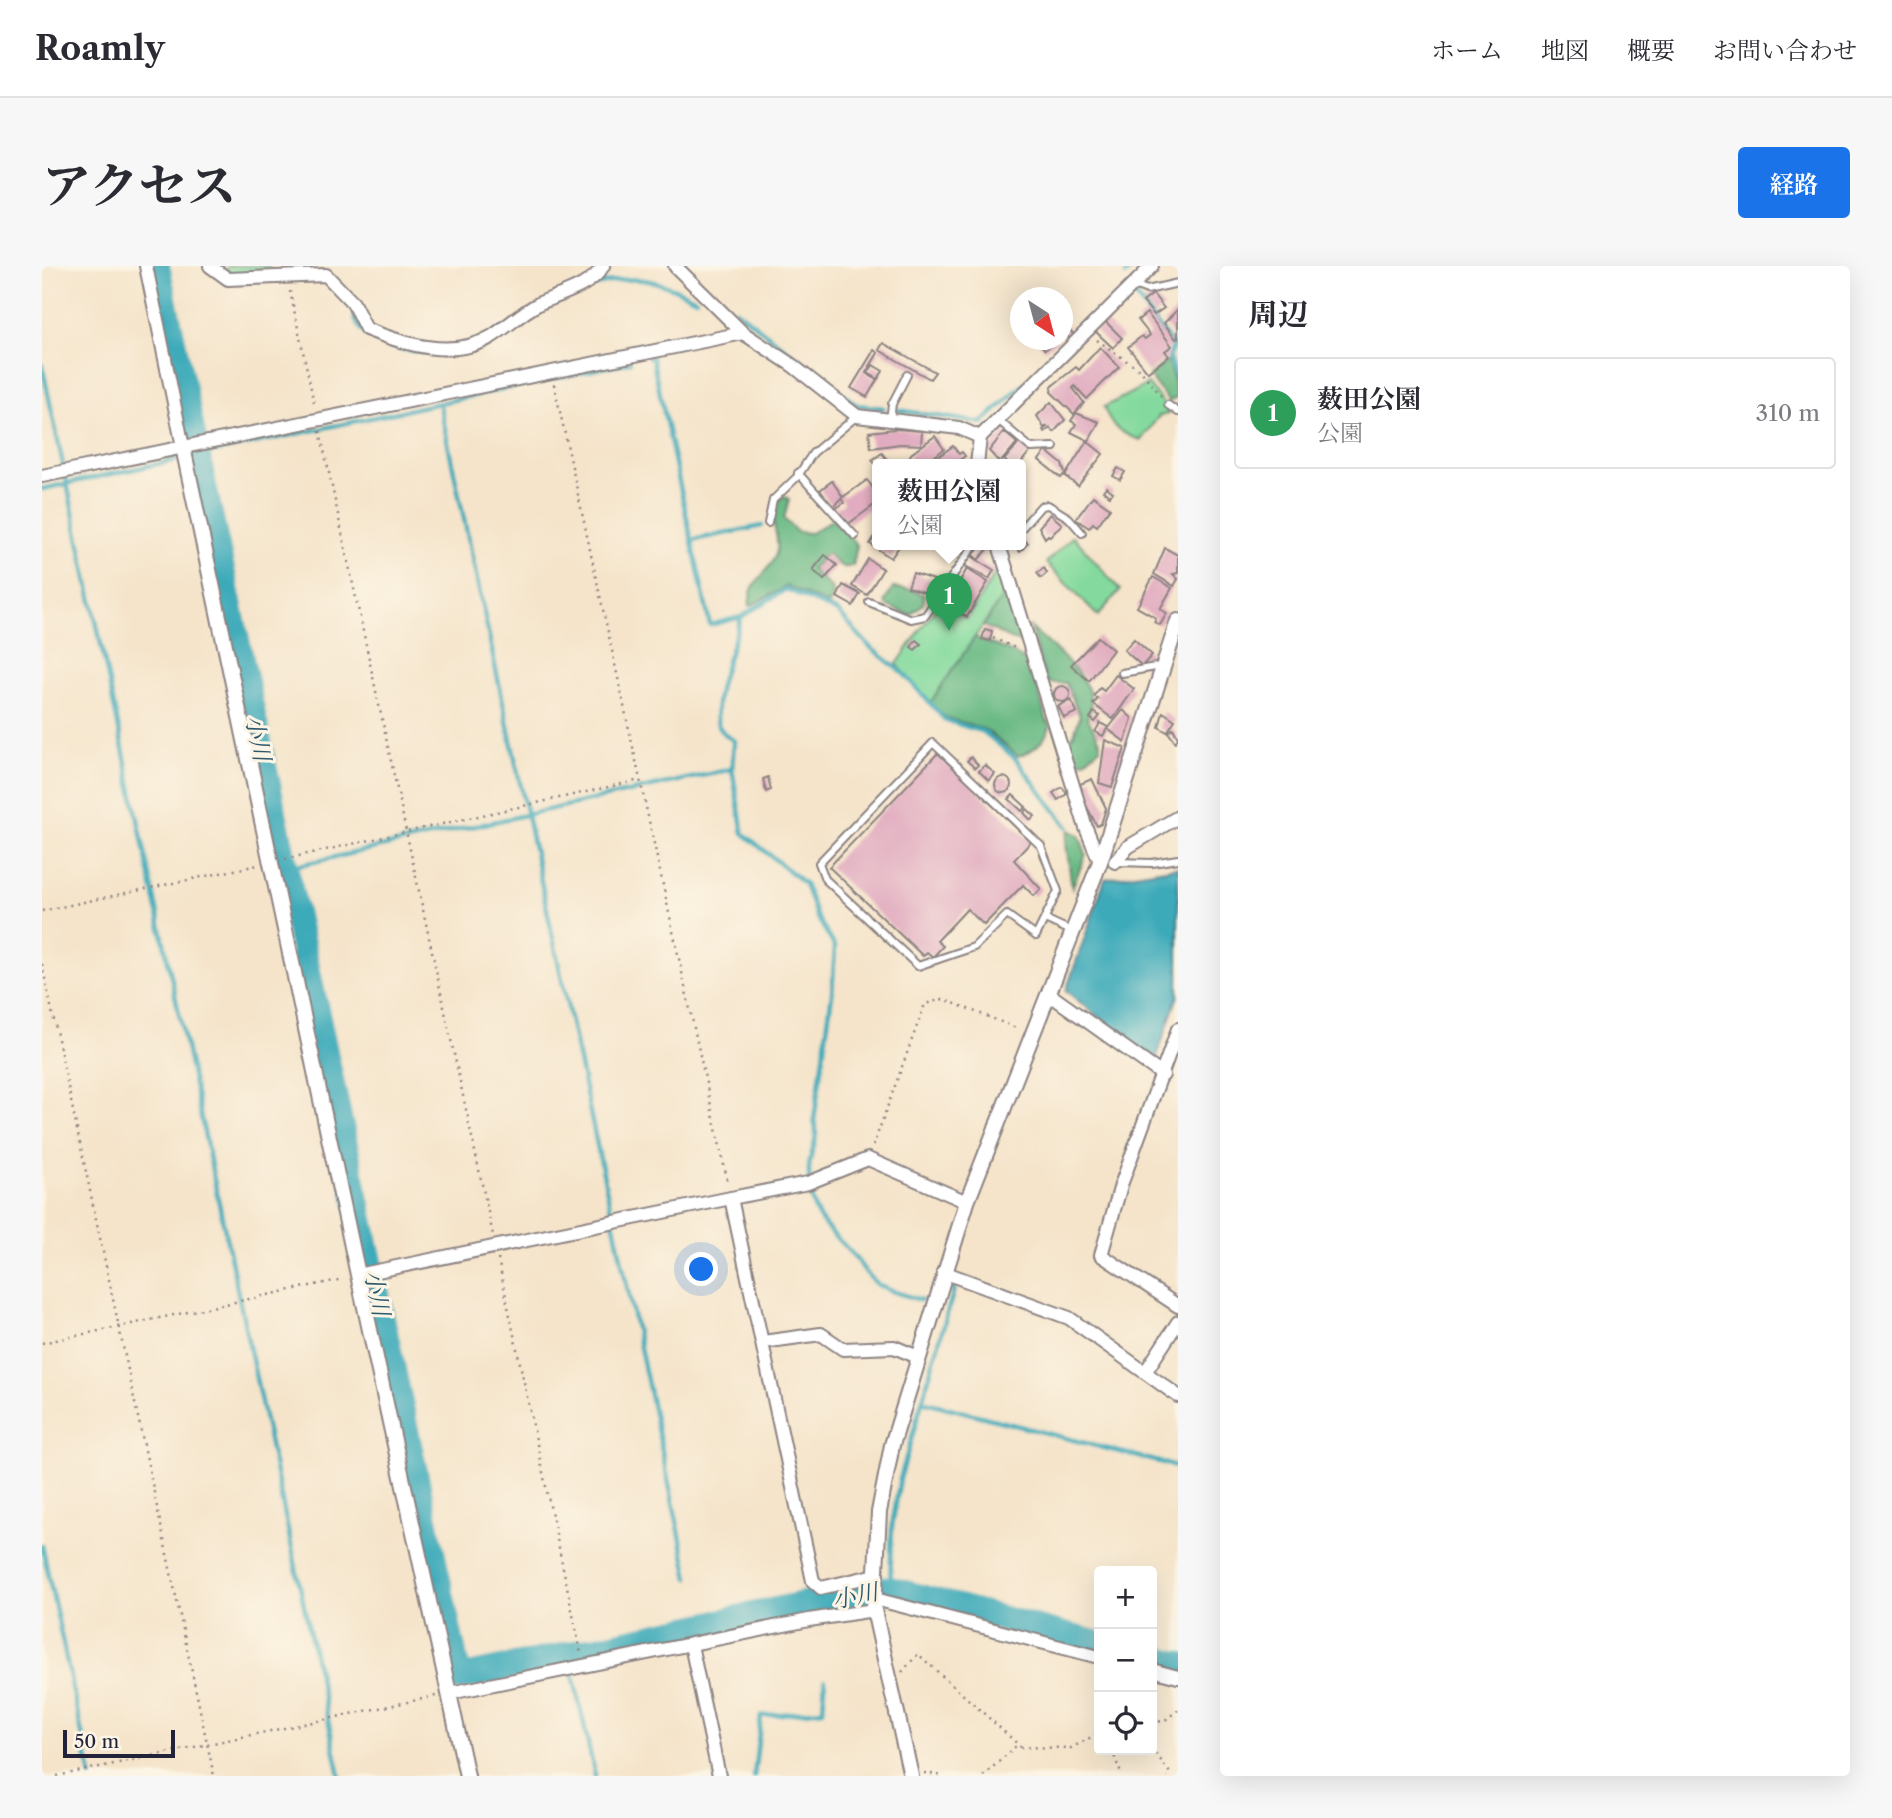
<!DOCTYPE html>
<html lang="ja">
<head>
<meta charset="utf-8">
<style>
	:root { --surface:#fff; --page:#f7f7f7; --text:#2b2b33; --muted:#7c7c81; --line:#e1e1e2; --accent:#1a73e8 }
	body { margin:0; font-family:"Libre Caslon Text","Noto Serif JP",serif; background:var(--page); color:var(--text) }
	.controls { position:absolute; right:21px; bottom:21px; display:grid; overflow:hidden; border-radius:7px; box-shadow:0 7px 28px #0002 }
	.controls button { width:63px; height:63px; display:grid; place-items:center; padding:0; border:0; border-bottom:2px solid var(--line); background:var(--surface); color:var(--text); font:35px sans-serif }
	.compass { position:absolute; left:968px; top:21px; width:63px; height:63px; border-radius:50%; background:var(--surface); box-shadow:0 7px 28px #0002; rotate:144deg }
	.scale { position:absolute; left:21px; bottom:18px; width:112px; box-sizing:border-box; padding-left:7px; border:4px solid #22223b; border-top:0; font-size:19px; line-height:24px; white-space:nowrap; color:#22223b; -webkit-text-stroke:5px #fcf5e5; paint-order:stroke }
	.you { position:absolute; left:660px; top:1004px; width:24px; height:24px; margin:-18px; border:5px solid #fff; border-radius:50%; background:#1a73e8; box-shadow:0 0 0 10px #1a73e833 }
	.badge { display:grid; place-items:center; width:46px; height:46px; border-radius:50%; background:var(--accent); color:#fff; font-size:23px; font-weight:700 }
	.pin { position:absolute; translate:-50% -58px; filter:drop-shadow(0 2px 4px #0008) }
	.pin::after { content:''; position:absolute; top:37px; width:24px; height:21px; background:inherit; clip-path:polygon(0 0,100% 0,50% 100%) }
	.popup { position:absolute; left:830px; top:193px; width:154px; height:91px; box-sizing:border-box; display:grid; place-content:center; border-radius:7px; background:var(--surface); filter:drop-shadow(0 2px 5px #0005); font-size:23px; white-space:nowrap; color:var(--muted) }
	.popup b { font-size:26px; color:var(--text) }
	.popup::after { content:''; position:absolute; left:50%; top:100%; margin-left:-14px; border:14px solid transparent; border-top-color:var(--surface) }
	.list { margin:0; padding:0; list-style:none }
	h2 { display:flex; justify-content:space-between; align-items:center; height:91px; margin:0; padding:0 28px; font-size:30px }
	h2 small { font-size:23px; font-weight:400; color:var(--muted) }
	.list li { display:grid; grid-template-columns:46px 1fr auto; gap:21px; align-items:center; box-sizing:border-box; height:112px; margin:0 14px 14px; padding:0 14px; border:2px solid var(--line); border-radius:7px }
	.list b { display:block; font-size:26px; white-space:nowrap }
	.list p { margin:0; font-size:23px; white-space:nowrap; color:var(--muted) }
	.list em { font-size:23px; font-style:normal; color:var(--muted) }
	.icon { flex:none; width:38px; height:38px; fill:none; stroke:currentColor; stroke-width:2; stroke-linecap:round; stroke-linejoin:round }
	.map { position:relative; flex:none; width:1136px; height:1510px; overflow:hidden; border-radius:7px }
	header { display:flex; align-items:center; gap:42px; box-sizing:border-box; height:98px; padding:0 35px; background:var(--surface); border-bottom:2px solid var(--line) }
	header strong { font-size:33px }
	nav { display:flex; gap:38px; margin-inline-start:auto; font-size:24px }
	.intro { display:flex; align-items:center; justify-content:space-between; box-sizing:border-box; height:168px; padding:0 42px }
	h1 { margin:0; font-size:49px }
	.button { padding:18px 32px; border-radius:7px; background:var(--accent); color:#fff; font-size:24px; font-weight:700 }
	main { display:flex; gap:42px; padding:0 42px }
	aside { flex:1; background:var(--surface); border-radius:7px; box-shadow:0 7px 28px #0002 }
	.map>svg:first-child { display:block }
	.green { fill:#84da9e; stroke:#537e6c; stroke-width:2 }
	.forest { fill:#6bba85; stroke:#466e60; stroke-width:2 }
	.water { fill:#3caaba; stroke:#2f667a; stroke-width:2 }
	.lines { fill:none; stroke-linecap:round; stroke-linejoin:round }
	.stream { stroke:#3caaba; stroke-width:4.5 }
	.river { stroke:#3caaba; stroke-width:26 }
	.building { fill:#e1acc0 }
	.service-casing { stroke:#8c8382; stroke-width:10 }
	.minor-casing { stroke:#8c8382; stroke-width:16 }
	.tertiary-casing { stroke:#8c8382; stroke-width:18 }
	.path { stroke:#8c8382; stroke-width:2.5; stroke-dasharray:2 5; stroke-linecap:butt }
	.service { stroke:#fff; stroke-width:6 }
	.minor { stroke:#fff; stroke-width:12 }
	.tertiary { stroke:#fff; stroke-width:14 }
	.labels { text-anchor:middle; stroke-width:6; stroke-linejoin:round; paint-order:stroke }
	.water-label { font-size:23px; font-style:italic; fill:#2c586e; stroke:#fcf5e5 }
</style>
</head>
<body>
<header>
<strong>Roamly</strong>
<nav><a>ホーム</a><a>地図</a><a>概要</a><a>お問い合わせ</a></nav>
</header>
<div class="intro"><h1>アクセス</h1><a class="button">経路</a></div>
<main>
<div class="map">
<svg width="1136" height="1510" viewBox="0 0 1136 1510">
	<rect width="100%" height="100%" fill="#fcf5e5"/>
	<filter id="ink" filterUnits="userSpaceOnUse"><feTurbulence type="fractalNoise" baseFrequency=".0143" numOctaves="2"/><feDisplacementMap in="SourceGraphic" scale="14" xChannelSelector="R" yChannelSelector="G"/><feConvolveMatrix kernelMatrix="1 2 1 2 8 2 1 2 1" color-interpolation-filters="sRGB"/></filter>
	<filter id="wash" filterUnits="userSpaceOnUse"><feTurbulence type="fractalNoise" baseFrequency=".00686" numOctaves="4" result="noise"/><feDisplacementMap in="SourceGraphic" scale="28" xChannelSelector="R" yChannelSelector="G"/><feGaussianBlur stdDeviation="1.57" result="paint"/><feColorMatrix in="noise" values="0 0 0 0 0 0 0 0 0 0 0 0 0 0 0 0 0 1.4 0 .05"/><feComposite in="paint" operator="in"/></filter>
	<g filter="url(#wash)">
		<rect width="100%" height="100%" fill="#f5e4ca"/>
		<g class="green">
			<path d="M186,0H228L225,5L187,9L182,6Z"/>
			<path d="M1106,118L1124,141L1126,148L1117,150L1099,174C1079,168 1069,161 1062,141Z"/>
			<path d="M1031,270L1078,324L1056,350L1004,297Z"/>
			<path d="M958,300L965,324L888,437L855,398L897,337L925,353Z"/>
		</g>
		<g class="forest">
			<path d="M1126,94L1136,130L1127,136L1107,110Z"/>
			<path d="M741,230L747,233L742,253L755,266L769,267L791,253L815,279L811,299C799,306 794,295 785,287L769,303L789,322L791,329L787,339L745,320L708,340C704,314 731,307 735,284C739,264 718,245 741,230Z"/>
			<path d="M851,322L870,324L882,329L881,338L868,349L845,340L843,335Z"/>
			<path d="M965,324L980,376C963,374 956,364 941,360Z"/>
			<path d="M988,361C1008,379 1066,423 1045,451L1058,475V482L1043,495H1034L1024,478L1032,468L1038,450L1024,417H1008L1003,412Z"/>
			<path d="M933,371C947,379 971,384 982,394C999,410 996,441 1008,460C1005,473 990,487 976,490L944,464L903,451L888,437Z"/>
			<path d="M1027,564L1037,569L1044,588L1030,622L1024,577Z"/>
		</g>
		<path class="water" d="M1136,601V729L1113,796L1024,725L1063,613Z"/>
		<g class="lines">
			<g class="stream">
				<path d="M1083,9L1092,0"/>
				<path d="M545,22C590,7 613,12 654,33"/>
				<path d="M1093,29L1131,80L1127,92L1136,118"/>
				<path d="M694,44L815,139L841,142"/>
				<path d="M312,51C322,77 359,86 385,86"/>
				<path d="M607,92L610,91L668,359L699,351L744,323L796,346L828,381L861,407L903,454L942,466L973,492L1026,561"/>
				<path d="M0,99L298,1510"/>
				<path d="M398,140L647,1312"/>
				<path d="M856,144L940,157L985,115"/>
				<path d="M0,223L588,96"/>
				<path d="M651,274L720,260"/>
				<path d="M699,351C691,384 672,419 675,454C676,464 685,470 692,475L690,503L701,567L763,618L774,649L793,681L790,728L772,854C779,874 766,887 767,906C768,954 781,956 810,988C820,999 825,1012 838,1020C849,1026 867,1030 879,1034"/>
				<path d="M244,602L690,503"/>
				<path d="M880,1135L1136,1201"/>
				<path d="M0,1279L49,1510"/>
				<path d="M848,1323L850,1260L858,1213L913,1020"/>
				<path d="M527,1389L553,1510"/>
				<path d="M712,1510L719,1450L781,1444L783,1414"/>
			</g>
			<g class="river">
				<path d="M115,0L417,1412L817,1326L848,1323L1057,1378"/>
				<path d="M1110,1391L1136,1398"/>
			</g>
		</g>
		<g id="blocks">
			<g class="building">
				<path d="M1111,28L1122,42L1112,49L1101,36Z"/>
				<path d="M1136,43V72L1134,73L1122,57Z"/>
				<path d="M1105,47L1130,80L1123,85L1127,90L1106,106L1086,81L1100,70L1103,73L1108,69L1096,54Z"/>
				<path d="M1020,55L1032,69L1028,73L1020,63Z"/>
				<path d="M1063,55L1080,72L1071,82L1053,65Z"/>
				<path d="M994,74H1017L1003,84Z"/>
				<path d="M841,77L893,106L888,113L837,84Z"/>
				<path d="M1058,81L1077,101L1045,133L1033,120L1031,122L1042,137L1032,148L1009,126L1010,120L1034,101L1037,104Z"/>
				<path d="M832,84L836,87L824,107L835,114L825,131L809,122Z"/>
				<path d="M831,99L841,105L836,113L826,107Z"/>
				<path d="M1009,136L1023,154L1012,166L1008,162L1003,166L1001,164L1006,160L1002,162L995,150Z"/>
				<path d="M1034,147L1057,156L1047,175L1029,166L1034,158L1029,155Z"/>
				<path d="M853,163L880,165L879,179L858,178L829,182L827,166Z"/>
				<path d="M962,166L975,177L958,197L947,185Z"/>
				<path d="M893,170L902,183L881,199H872L867,192L869,188Z"/>
				<path d="M1045,175L1061,188L1036,220L1023,210Z"/>
				<path d="M978,176L988,185L977,199H968L962,194Z"/>
				<path d="M911,180L917,188L920,186L923,190L911,199H898L893,193Z"/>
				<path d="M1004,185L1020,198L1023,207L1019,212L997,194Z"/>
				<path d="M840,187L849,199H834L830,194Z"/>
				<path d="M1076,202L1083,206L1078,214L1071,210Z"/>
				<path d="M825,214L835,227V237L806,258L794,242L802,237L799,232L791,241L778,224L790,215L801,231Z"/>
				<path d="M1064,221L1071,226L1068,230L1061,225Z"/>
				<path d="M1051,230L1068,242L1055,260L1051,257L1047,262L1034,253Z"/>
				<path d="M1008,248L1020,258L1008,271L1006,269L1003,272L997,261Z"/>
				<path d="M835,267V279H858L849,292L828,278Z"/>
				<path d="M982,274L986,277L978,286L975,283Z"/>
				<path d="M940,279H950L936,294L931,289Z"/>
				<path d="M1123,282L1136,289V307L1131,308L1136,313L1132,320L1112,308Z"/>
				<path d="M783,289L795,299L782,314L771,304Z"/>
				<path d="M929,290L952,304L947,313L923,300Z"/>
				<path d="M826,293L841,303L825,329L810,320Z"/>
				<path d="M1002,302L1005,307L999,312L995,307Z"/>
				<path d="M925,303L946,316L925,351L904,338Z"/>
				<path d="M871,307L895,315L890,329L866,321Z"/>
				<path d="M1111,311L1130,322L1118,343L1125,347L1118,359L1112,356L1114,352L1095,341Z"/>
				<path d="M801,319L818,328L811,340L795,331Z"/>
				<path d="M943,363L950,365L948,375L940,373Z"/>
				<path d="M1056,371L1071,384L1047,415L1029,399Z"/>
				<path d="M1092,373L1110,389L1100,400L1082,384Z"/>
				<path d="M874,374L879,378L873,384L869,381Z"/>
				<path d="M1074,409L1092,423L1071,453L1051,438L1056,433L1052,430L1058,422L1062,425Z"/>
				<circle cx="1020" cy="428" r="8"/>
				<path d="M1029,434L1035,446L1022,452L1016,440Z"/>
				<path d="M1081,444L1090,452L1083,476L1066,463Z"/>
				<path d="M1052,446L1058,450L1053,456L1048,452Z"/>
				<path d="M1121,446L1133,454L1125,466L1117,461Z"/>
				<path d="M1058,457L1066,461L1061,470L1053,466Z"/>
				<path d="M1131,462L1136,472L1133,476L1126,466Z"/>
				<path d="M1063,474L1083,482L1070,521L1057,517Z"/>
				<path d="M896,487L989,576L972,594L999,623L992,630L981,619L942,659L925,643L895,675L901,680L891,691L885,686L881,690L787,601Z"/>
				<path d="M929,491L936,499L933,502L925,495Z"/>
				<path d="M943,499L953,508L947,515L937,505Z"/>
				<path d="M726,511L729,524L724,526L721,513Z"/>
				<circle cx="961" cy="519" r="8"/>
				<path d="M1050,513L1064,542L1059,558L1055,560L1037,526L1040,524L1038,518Z"/>
				<path d="M1020,521L1025,528L1016,534L1011,527Z"/>
				<path d="M971,529L984,541L980,545L967,533Z"/>
				<path d="M985,543L993,550L989,554L982,547Z"/>
			</g>
		</g>
	</g>
	<g filter="url(#ink)">
		<use href="#blocks" fill-opacity="0" stroke="#8c8382" stroke-width="2"/>
		<g class="lines">
			<g class="service-casing">
				<g id="service">
					<path d="M1092,19L1105,24L1136,17"/>
					<path d="M1126,139L1136,146"/>
					<path d="M848,154L850,138L865,109"/>
					<path d="M956,154L989,182L1012,181"/>
					<path d="M756,207L813,270"/>
					<path d="M726,257L731,234L755,211L771,187L815,150"/>
					<path d="M979,263L999,240L1006,239L1027,252L1040,267"/>
					<path d="M827,336L869,353L883,350L932,279"/>
					<path d="M1080,407L1119,400"/>
					<path d="M891,477L999,580L1016,625L994,670L965,649L932,681L876,700L783,613L777,597Z"/>
					<path d="M1074,596L1110,597L1136,593"/>
					<path d="M1003,653L1029,665"/>
				</g>
			</g>
			<g class="minor-casing">
				<g id="minor">
					<path d="M104,0L141,181"/>
					<path d="M168,0L186,13L284,9L311,37L324,63C362,78 410,94 449,71C465,61 480,46 498,37C519,28 550,20 561,0"/>
					<path d="M633,0L701,67L750,99L815,150L917,162L938,171"/>
					<path d="M935,199L938,171L1110,0"/>
					<path d="M0,210L701,67"/>
					<path d="M957,279L1044,562L1058,596"/>
					<path d="M1073,596L1086,581L1136,551"/>
					<path d="M1007,728L1121,809"/>
					<path d="M1136,763L1079,919L1059,989L1136,1040"/>
					<path d="M901,1006L1027,1052L1136,1130"/>
					<path d="M316,1009L689,932"/>
					<path d="M721,1076L779,1068L801,1083L852,1081L876,1091"/>
					<path d="M1104,1105L1136,1056"/>
					<path d="M834,1309L779,1322L771,1315L689,932L766,917L826,893L925,936"/>
					<path d="M833,1333L1057,1391"/>
					<path d="M649,1379L677,1510"/>
					<path d="M1110,1404L1136,1411"/>
					<path d="M408,1427L767,1354L832,1344"/>
				</g>
			</g>
			<g class="tertiary-casing">
				<g id="tertiary">
					<path d="M141,181L316,1009L425,1510"/>
					<path d="M869,1510L832,1344L837,1246L850,1179L925,936L1058,596L1136,355"/>
				</g>
			</g>
			<g class="path">
				<path d="M248,25L273,141"/>
				<path d="M1055,74L1099,105L1120,131"/>
				<path d="M512,118L686,918"/>
				<path d="M278,165L451,969"/>
				<path d="M951,372L975,383"/>
				<path d="M243,593L598,514"/>
				<path d="M0,645L216,599"/>
				<path d="M0,698L172,1510"/>
				<path d="M831,880L883,738L901,733L977,763"/>
				<path d="M456,993L539,1387"/>
				<path d="M0,1077L301,1013"/>
				<path d="M860,1406L876,1388L979,1481"/>
				<path d="M1110,1456L1122,1455L1136,1444"/>
				<path d="M1110,1482L1128,1507L1125,1510"/>
				<path d="M1070,1484L1080,1510"/>
				<path d="M882,1507L902,1510"/>
				<path d="M15,1510L394,1430"/>
				<path d="M941,1510L973,1481L1029,1482L1057,1467"/>
			</g>
			<use href="#service" class="service"/>
			<use href="#minor" class="minor"/>
			<use href="#tertiary" class="tertiary"/>
		</g>
	</g>
	<g class="labels">
		<g class="water-label">
			<text transform="translate(216 472) rotate(78)" y="8">小川</text>
			<text transform="translate(335 1027) rotate(78)" y="8">小川</text>
			<text transform="translate(813 1330) rotate(-12)" y="8">小川</text>
		</g>
	</g>
</svg>
<div class="controls">
<button>+</button>
<button>−</button>
<button><svg class="icon" aria-label="locate" viewBox="0 0 24 24"><circle cx="12" cy="12" r="6"/><path d="M12 2v4M12 18v4M2 12h4M18 12h4"/></svg></button>
</div>
<svg class="compass" viewBox="-18 -18 36 36"><path d="M0-13l5 13h-10z" fill="#e53935"/><path d="M0 13l5-13h-10z" fill="#7c7c81"/></svg>
<div class="scale">50 m</div>
<div class="you"></div>
<div class="pin badge" style="left:907px;top:365px;background:#2e9e5b">1</div>
<div class="popup"><b>薮田公園</b>公園</div>
</div>
<aside>
<h2>周辺<small></small></h2>
<ul class="list">
<li><span class="badge" style="background:#2e9e5b">1</span><div><b>薮田公園</b><p>公園</p></div><em>310 m</em></li>
</ul>
</aside>
</main>
</body>
</html>
